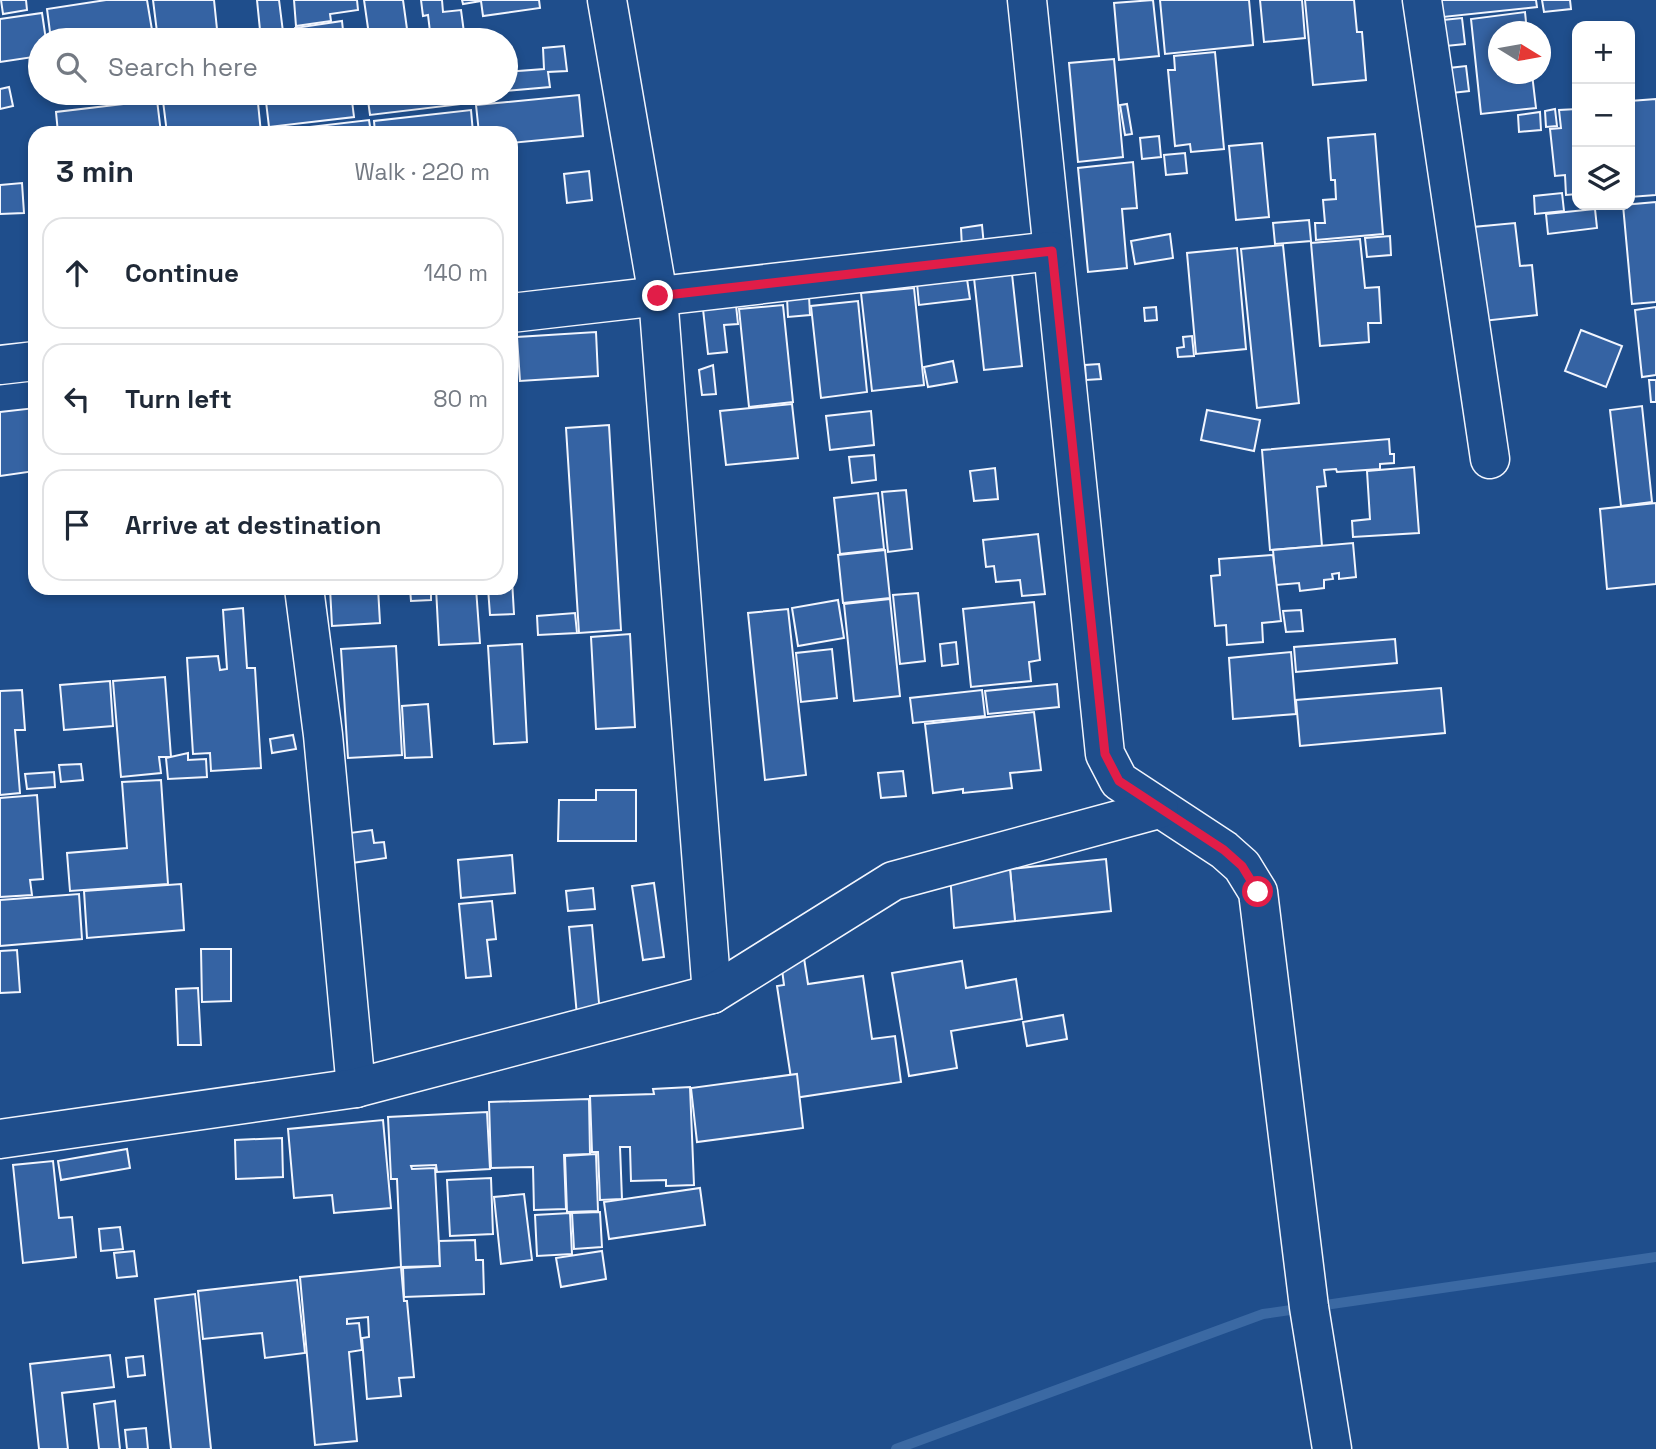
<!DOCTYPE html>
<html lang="en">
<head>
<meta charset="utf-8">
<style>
	:root { --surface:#fff; --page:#f6f6f7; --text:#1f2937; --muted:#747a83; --line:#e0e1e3 }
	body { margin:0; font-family:"Space Grotesk",sans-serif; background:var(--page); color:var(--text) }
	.controls { position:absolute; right:21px; top:21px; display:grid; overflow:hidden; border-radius:14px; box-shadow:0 4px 10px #0003 }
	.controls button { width:63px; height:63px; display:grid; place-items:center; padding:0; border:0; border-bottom:2px solid var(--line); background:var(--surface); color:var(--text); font:35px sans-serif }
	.compass { position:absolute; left:1488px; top:21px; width:63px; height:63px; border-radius:50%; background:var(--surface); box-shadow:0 4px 10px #0003; rotate:101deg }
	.stop { position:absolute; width:21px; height:21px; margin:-16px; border:5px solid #e11d48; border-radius:50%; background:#fff }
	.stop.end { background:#e11d48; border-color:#fff; box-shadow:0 2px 7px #0008 }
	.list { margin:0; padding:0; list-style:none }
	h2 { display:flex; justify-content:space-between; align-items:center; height:91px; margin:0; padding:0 28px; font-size:30px }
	h2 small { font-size:23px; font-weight:400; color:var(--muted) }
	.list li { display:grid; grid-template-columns:46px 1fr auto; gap:21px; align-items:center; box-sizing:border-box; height:112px; margin:0 14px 14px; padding:0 14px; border:2px solid var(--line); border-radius:21px }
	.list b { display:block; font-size:26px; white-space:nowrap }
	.list em { font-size:23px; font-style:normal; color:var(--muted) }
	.icon { flex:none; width:38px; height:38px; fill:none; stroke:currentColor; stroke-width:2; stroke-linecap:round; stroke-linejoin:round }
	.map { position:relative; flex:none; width:1656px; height:1449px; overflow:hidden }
	.search { position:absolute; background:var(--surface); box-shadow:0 4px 10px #0003; left:28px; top:28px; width:490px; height:77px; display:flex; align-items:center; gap:18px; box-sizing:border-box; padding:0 24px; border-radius:38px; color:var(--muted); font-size:26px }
	.panel { position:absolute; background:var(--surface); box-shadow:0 4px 10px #0003; left:28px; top:126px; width:490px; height:469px; border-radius:21px }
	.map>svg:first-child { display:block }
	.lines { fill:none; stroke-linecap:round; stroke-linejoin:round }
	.stream { stroke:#3b69a3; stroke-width:10 }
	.building { fill:#3563a3; stroke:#f2f6ff; stroke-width:2 }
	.minor-casing { stroke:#f2f6ff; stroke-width:41 }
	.minor { stroke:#1f4e8c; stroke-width:38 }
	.route { stroke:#e11d48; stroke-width:9 }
</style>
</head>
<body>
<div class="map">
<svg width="1656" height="1449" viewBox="0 0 1656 1449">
	<rect width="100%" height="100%" fill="#1f4e8c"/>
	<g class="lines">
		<path class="stream" d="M896,1449L1263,1314L1656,1257"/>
	</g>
	<g class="building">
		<path d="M1,0H26L27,10L3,14Z"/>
		<path d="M106,0H147L153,36L129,40H51L47,9Z"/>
		<path d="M153,0H214L218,39L158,40Z"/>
		<path d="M257,0H279L284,40H261Z"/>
		<path d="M294,0H357L358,10L330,14L331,21L296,26Z"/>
		<path d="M364,0H403L407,29L369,35Z"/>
		<path d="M421,0H442L443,12L461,10L465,40H431L428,15L423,16Z"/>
		<path d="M462,0H539L540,8L483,16L481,1L463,4Z"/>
		<path d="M1153,0L1159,56L1119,60L1114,3Z"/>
		<path d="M1160,0H1249L1253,45L1165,54Z"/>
		<path d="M1260,0H1302L1305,38L1264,42Z"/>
		<path d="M1305,0H1354L1357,32H1362L1366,80L1313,85Z"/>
		<path d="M1441,0H1536L1537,7L1443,17Z"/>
		<path d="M1542,0H1570L1571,9L1544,12Z"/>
		<path d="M1525,12L1527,32H1498V74H1532L1536,108L1481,114L1471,19Z"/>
		<path d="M42,13L46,40H40V56L0,62V19Z"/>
		<path d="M1462,18L1465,44L1446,46L1443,20Z"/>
		<path d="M342,21L344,40H296L295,28Z"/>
		<path d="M564,46L567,71L548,72L550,87L506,91V72L544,69L543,48Z"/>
		<path d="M1215,52L1224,149L1191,152L1190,144L1175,146L1168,70H1175L1174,56Z"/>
		<path d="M1114,59L1123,157L1078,162L1069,63Z"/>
		<path d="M1466,66L1469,91L1452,93L1449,68Z"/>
		<path d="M9,87L13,106L0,109V89Z"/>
		<path d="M162,93H257L261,133H167Z"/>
		<path d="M265,93H351L354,117L269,127Z"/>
		<path d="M367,93H468L470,103L370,115Z"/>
		<path d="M579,95L583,136L511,143V133H479L476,105Z"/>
		<path d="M1656,99V195L1630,197V101Z"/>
		<path d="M157,100L161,133H58L56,112Z"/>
		<path d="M1127,104L1132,134L1125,135L1120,105Z"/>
		<path d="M1555,109L1557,126L1546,127L1545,111Z"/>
		<path d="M1577,109V194L1566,195L1565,175L1555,176L1550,129L1561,128L1559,110Z"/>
		<path d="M471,110L473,133H375L374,121Z"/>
		<path d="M1540,112L1541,130L1519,132L1518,115Z"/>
		<path d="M369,120L371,133H268V132Z"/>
		<path d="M1375,134L1383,234L1316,240L1315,223H1325L1323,200L1336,199L1335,180H1331L1328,138Z"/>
		<path d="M1159,136L1161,157L1142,159L1140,138Z"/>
		<path d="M1262,143L1269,217L1236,220L1229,146Z"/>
		<path d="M1185,153L1187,173L1166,175L1164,155Z"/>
		<path d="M1133,162L1137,208L1122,209L1127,268L1088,272L1078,168Z"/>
		<path d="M589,171L592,200L567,203L564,174Z"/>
		<path d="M22,183L24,213L0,214V185Z"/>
		<path d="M1562,193L1564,211L1535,214L1534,196Z"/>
		<path d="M1656,202V302L1632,304L1623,205Z"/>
		<path d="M1595,209L1597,228L1548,234L1546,214Z"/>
		<path d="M1309,220L1311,241L1275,244L1273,223Z"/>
		<path d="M1515,223L1520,266L1532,265L1537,315L1483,321L1473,227Z"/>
		<path d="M982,225L984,246L962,248L961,228Z"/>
		<path d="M1170,234L1173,258L1135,264L1131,241Z"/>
		<path d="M1390,236L1391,255L1367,257L1365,238Z"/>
		<path d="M1360,239L1365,288L1379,287L1381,323H1368L1369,342L1320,346L1311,243Z"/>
		<path d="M1283,245L1299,403L1257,408L1241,249Z"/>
		<path d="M1237,248L1246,349L1196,354L1187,253Z"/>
		<path d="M1012,274L1022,366L984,370L974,278Z"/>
		<path d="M967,279L970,299L919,305L917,283Z"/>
		<path d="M914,288L924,385L872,391L861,293Z"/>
		<path d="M809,296L810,315L788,317L787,298Z"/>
		<path d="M858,301L867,392L821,398L811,306Z"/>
		<path d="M736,305L738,324L724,325L727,352L708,354L703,309Z"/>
		<path d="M783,305L793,402L749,407L739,309Z"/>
		<path d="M1156,307L1157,320L1145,321L1144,308Z"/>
		<path d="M1656,307V375L1642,377L1635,310Z"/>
		<path d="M1581,330L1622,346L1606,387L1565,371Z"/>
		<path d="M596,332L598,376L520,381L517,337Z"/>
		<path d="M1192,336L1194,356L1178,357L1177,348L1184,347L1183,337Z"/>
		<path d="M515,341L517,382L511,383V342Z"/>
		<path d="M953,361L957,382L928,387L924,367Z"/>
		<path d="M1099,364L1101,379L1086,380L1085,365Z"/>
		<path d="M713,365L716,394L702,395L699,370Z"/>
		<path d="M1649,380H1656V402H1651Z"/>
		<path d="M792,404L798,458L726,465L720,411Z"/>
		<path d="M1642,406L1652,502L1621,506L1610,410Z"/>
		<path d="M35,408V471L0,476V412Z"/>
		<path d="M1207,410L1260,420L1254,451L1201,440Z"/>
		<path d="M871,411L874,445L830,450L826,416Z"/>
		<path d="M609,425L621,630L579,633L566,428Z"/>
		<path d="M1389,439L1390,454H1394V463L1380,464V469L1337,472L1336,469L1324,470L1326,486L1317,487L1322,546L1270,550L1262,450Z"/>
		<path d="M874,455L876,480L852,483L849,457Z"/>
		<path d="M1414,467L1419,533L1353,537L1352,521L1370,519L1367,471Z"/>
		<path d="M995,468L998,499L974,501L970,471Z"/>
		<path d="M906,490L912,549L888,552L882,492Z"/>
		<path d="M878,493L884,549L840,554L834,498Z"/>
		<path d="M1656,503V584L1607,589L1600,509Z"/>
		<path d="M1038,534L1045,594L1022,596L1020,580L996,582L994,566L986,567L983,540Z"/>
		<path d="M1353,543L1356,577L1339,579V573L1332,574L1333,579L1324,580V588L1300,591L1299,583L1276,585L1273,550Z"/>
		<path d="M885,550L890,598L843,603L838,555Z"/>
		<path d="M1273,555L1281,621L1262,623L1263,642L1227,645L1226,625L1215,626L1211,576L1220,575L1219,559Z"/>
		<path d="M512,580L514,614L490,615L488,588H511Z"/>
		<path d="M330,588H378L380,623L332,626Z"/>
		<path d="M410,588H431V600L411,601Z"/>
		<path d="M436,588H476L480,643L439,645Z"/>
		<path d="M918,593L925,661L900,664L893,595Z"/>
		<path d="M890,599L900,696L854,701L844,604Z"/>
		<path d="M838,600L844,638L798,646L792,608Z"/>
		<path d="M1034,602L1040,660L1029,662L1031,681L971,687L963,609Z"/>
		<path d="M243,608L247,668H255L261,768L211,771L210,753L193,754L187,658L218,656L220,670L227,669L223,610Z"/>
		<path d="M788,609L806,775L765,780L748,613Z"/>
		<path d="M1301,610L1303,631L1286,632L1283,611Z"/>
		<path d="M575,613L577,633L538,635L537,616Z"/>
		<path d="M630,634L635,727L596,729L591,637Z"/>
		<path d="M1395,639L1397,663L1296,672L1294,647Z"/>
		<path d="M956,642L958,664L942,666L940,644Z"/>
		<path d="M522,644L527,742L494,744L488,646Z"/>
		<path d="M396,646L402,755L348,758L341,649Z"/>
		<path d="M832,649L837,698L801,702L796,653Z"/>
		<path d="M1291,652L1296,714L1233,719L1229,658Z"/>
		<path d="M165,677L171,757H159L161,773L121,777L113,681Z"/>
		<path d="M110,681L113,726L64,730L60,685Z"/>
		<path d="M1057,684L1059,707L988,714L985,691Z"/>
		<path d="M1441,688L1445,733L1300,746L1296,700Z"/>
		<path d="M22,690L25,730H15L20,793L0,795V691Z"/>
		<path d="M982,690L985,716L913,723L910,698Z"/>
		<path d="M428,704L432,757L405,758L402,706Z"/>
		<path d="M1034,712L1041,770L1010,773L1012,788L963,793V789L933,793L925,724Z"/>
		<path d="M293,735L296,749L272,753L270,739Z"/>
		<path d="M188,753V760L206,759L207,777L168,779L166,758Z"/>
		<path d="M81,764L83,780L61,782L59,765Z"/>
		<path d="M903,771L906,796L881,798L878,773Z"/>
		<path d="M54,772L55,787L27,789L25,774Z"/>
		<path d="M161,780L168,884L70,891L67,853L127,848L122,782Z"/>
		<path d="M596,790H636V841H558L559,800H596Z"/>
		<path d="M37,795L43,879L30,880L32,895L0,897V798Z"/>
		<path d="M372,830L374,843L384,842L386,858L345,864L342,834Z"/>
		<path d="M512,855L515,893L461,898L458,860Z"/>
		<path d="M1106,859L1111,911L1015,921L1010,869Z"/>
		<path d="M1010,869L1015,921L954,928L950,875Z"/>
		<path d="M654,883L664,957L643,960L632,886Z"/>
		<path d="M181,884L184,930L87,938L84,891Z"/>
		<path d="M593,888L595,909L568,911L566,891Z"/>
		<path d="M79,894L82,939L0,946V900Z"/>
		<path d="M492,901L496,939L487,940L491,976L466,978L459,904Z"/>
		<path d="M592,925L600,1014L577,1016L569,927Z"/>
		<path d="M201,949H231V1001L202,1002Z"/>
		<path d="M17,950L20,992L0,993V951Z"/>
		<path d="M804,958L808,984L863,976L872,1039L895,1036L901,1082L794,1098L777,986L784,985L781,962Z"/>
		<path d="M962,961L966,988L1016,979L1022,1019L951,1031L957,1068L909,1076L892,973Z"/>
		<path d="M198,988L201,1045H178L176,989Z"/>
		<path d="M1063,1015L1067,1039L1027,1046L1023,1022Z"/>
		<path d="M797,1074L803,1128L697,1142L691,1088Z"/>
		<path d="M690,1087L694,1185L666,1186V1180L631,1181L630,1147H620L622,1199L600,1200L598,1152H592L590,1096L654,1094L653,1089Z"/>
		<path d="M589,1099L590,1154L564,1155L566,1209L534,1210L533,1167L491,1168L489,1102Z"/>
		<path d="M487,1112L490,1169L437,1172L436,1165L411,1166L412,1169L435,1168L440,1266L401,1267L397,1179H391L388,1117Z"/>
		<path d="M383,1120L391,1208L334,1213L332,1195L294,1198L288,1129Z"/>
		<path d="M282,1138L283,1177L236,1179L235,1140Z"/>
		<path d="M127,1149L130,1168L61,1180L58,1161Z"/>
		<path d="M596,1154L598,1211L567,1212L565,1156Z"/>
		<path d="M53,1161L59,1218L72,1217L76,1257L23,1263L13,1165Z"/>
		<path d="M491,1178L493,1234L450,1236L447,1180Z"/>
		<path d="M700,1188L705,1225L609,1239L604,1202Z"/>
		<path d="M524,1194L532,1260L501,1264L494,1197Z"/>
		<path d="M600,1212L602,1247L574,1249L572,1213Z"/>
		<path d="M570,1213L572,1254L537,1256L535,1215Z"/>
		<path d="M120,1227L123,1249L101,1251L99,1229Z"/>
		<path d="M475,1240L476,1260H483L484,1294L404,1297L403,1268L440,1266L439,1241Z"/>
		<path d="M134,1251L137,1276L117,1278L114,1253Z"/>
		<path d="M602,1251L606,1279L561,1287L556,1258Z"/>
		<path d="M401,1267L404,1301H407L414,1377L399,1378L401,1396L367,1399L362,1338L369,1337L368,1317L347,1319V1324L359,1323L362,1350L349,1352L357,1441L315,1445L300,1277Z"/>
		<path d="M297,1280L305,1353L265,1358L262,1333L203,1339L198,1291Z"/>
		<path d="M195,1294L211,1449H171L155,1299Z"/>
		<path d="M110,1355L114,1387L62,1393L68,1449H39L30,1364Z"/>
		<path d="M143,1356L145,1375L128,1377L126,1358Z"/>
		<path d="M115,1401L120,1449H99L94,1404Z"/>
		<path d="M146,1428L148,1449H127L125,1430Z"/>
	</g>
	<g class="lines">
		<g class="minor-casing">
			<g id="minor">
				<path d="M607,0L658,296L712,994"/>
				<path d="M1027,0L1105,754L1119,781L1224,850L1242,866L1258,892L1309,1307L1332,1449"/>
				<path d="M1422,0L1490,459"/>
				<path d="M511,313L1052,251"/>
				<path d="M0,365L35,361"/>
				<path d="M304,588L323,735L356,1088"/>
				<path d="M0,1139L356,1088L712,994L893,881L1159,809"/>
			</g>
		</g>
		<use href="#minor" class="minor"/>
	</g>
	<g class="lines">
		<path class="route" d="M658,296L1052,251L1105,754L1119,781L1224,850L1242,866L1258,892"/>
	</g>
</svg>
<div class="controls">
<button>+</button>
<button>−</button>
<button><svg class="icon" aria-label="layers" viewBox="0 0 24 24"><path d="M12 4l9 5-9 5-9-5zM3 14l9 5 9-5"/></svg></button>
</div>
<svg class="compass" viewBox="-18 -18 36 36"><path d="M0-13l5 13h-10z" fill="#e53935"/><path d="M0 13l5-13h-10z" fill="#747a83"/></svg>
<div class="stop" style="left:1258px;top:892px"></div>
<div class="stop end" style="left:658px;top:296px"></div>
<div class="search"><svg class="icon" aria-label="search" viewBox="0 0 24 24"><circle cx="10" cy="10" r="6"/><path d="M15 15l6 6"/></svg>Search here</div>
<section class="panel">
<h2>3 min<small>Walk · 220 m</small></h2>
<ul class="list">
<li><svg class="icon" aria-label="ahead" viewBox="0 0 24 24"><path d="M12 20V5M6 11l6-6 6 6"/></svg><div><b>Continue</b></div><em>140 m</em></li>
<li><svg class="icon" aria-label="left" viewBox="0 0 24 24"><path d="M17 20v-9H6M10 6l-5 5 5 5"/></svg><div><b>Turn left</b></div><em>80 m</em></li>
<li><svg class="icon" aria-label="arrive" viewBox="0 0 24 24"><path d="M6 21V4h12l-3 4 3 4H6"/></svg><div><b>Arrive at destination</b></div></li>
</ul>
</section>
</div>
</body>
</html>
